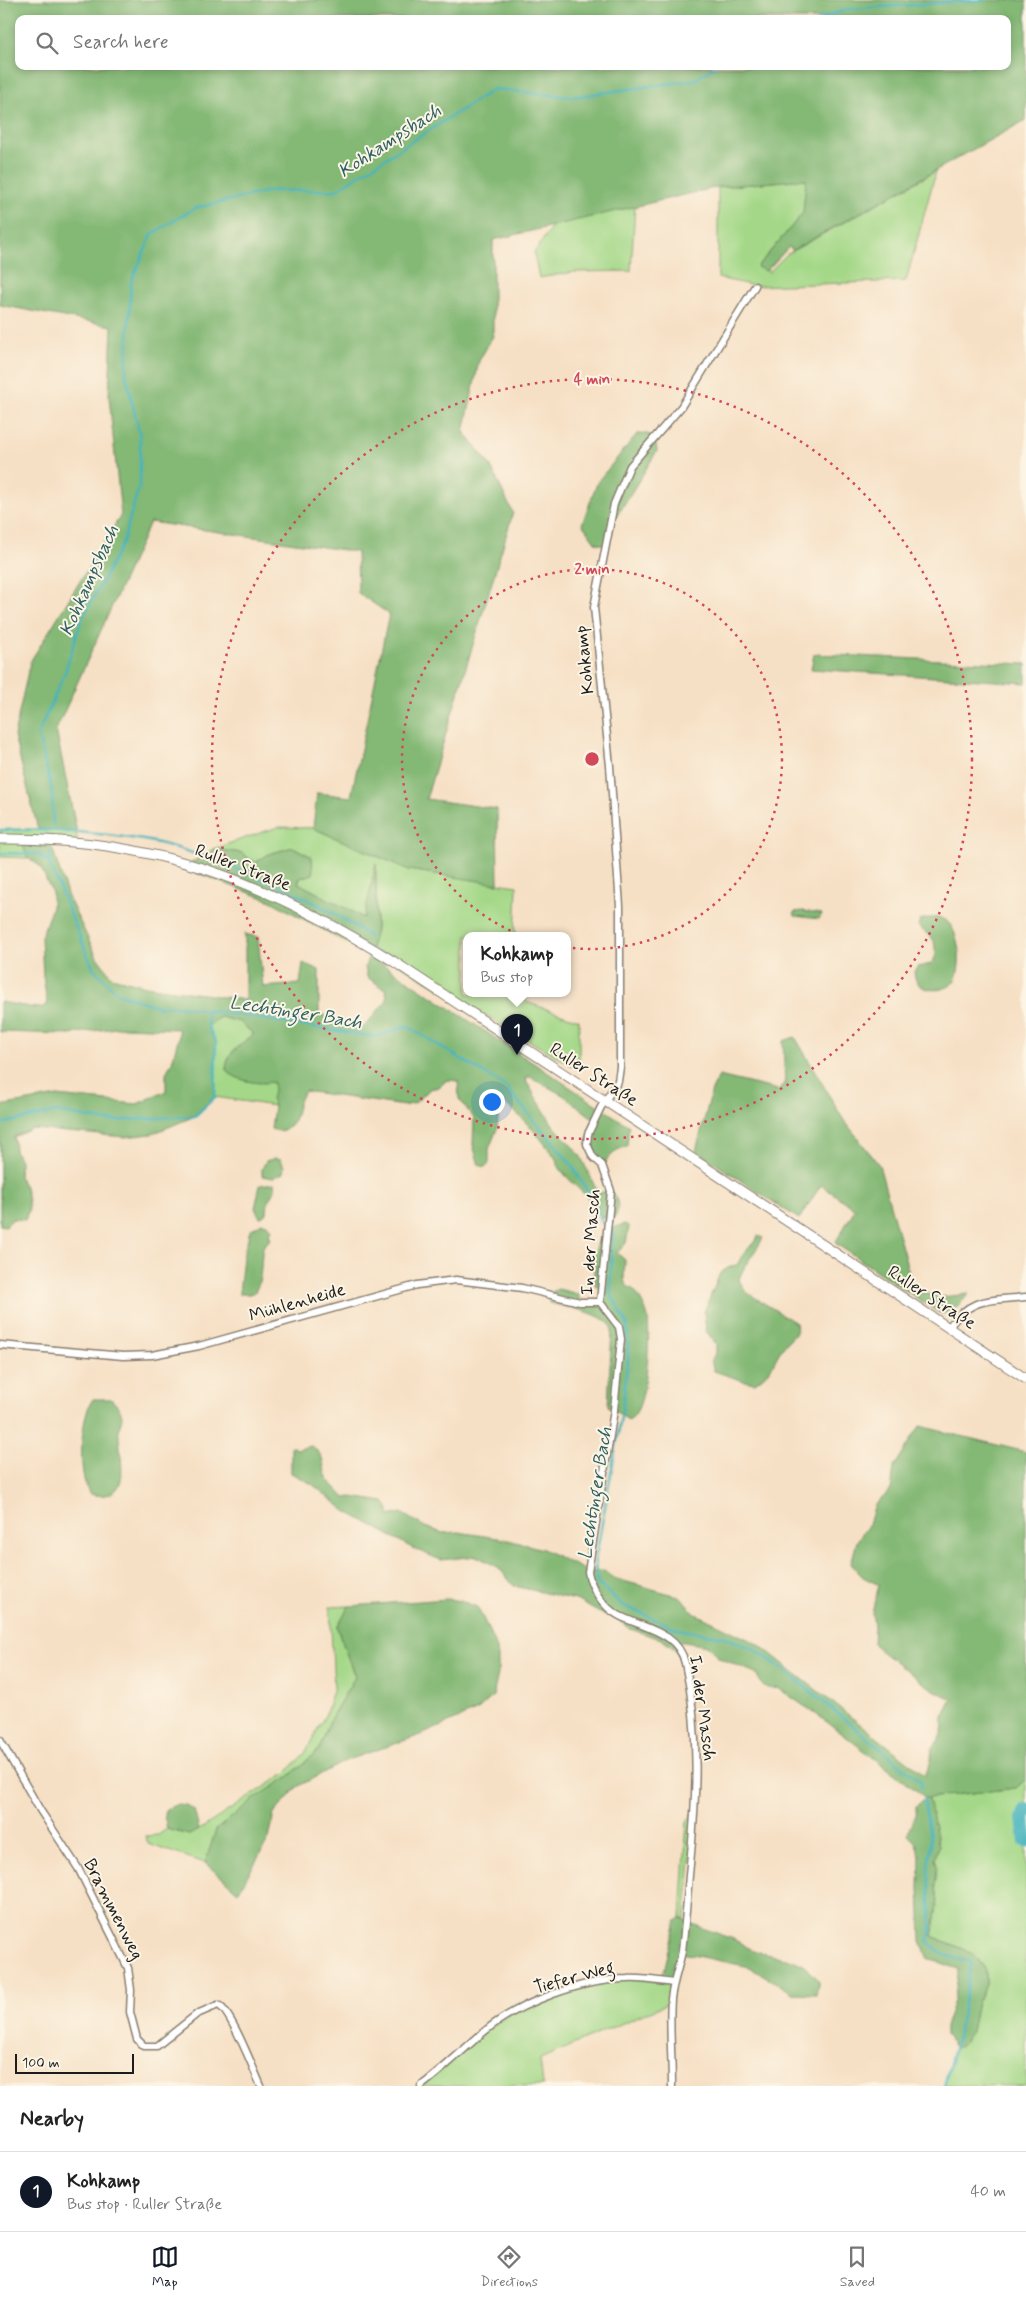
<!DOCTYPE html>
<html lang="en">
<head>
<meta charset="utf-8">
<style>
	:root { --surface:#fff; --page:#f6f6f6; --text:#222; --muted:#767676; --line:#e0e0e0; --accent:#111827 }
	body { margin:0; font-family:Mynerve,sans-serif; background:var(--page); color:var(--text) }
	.scale { position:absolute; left:15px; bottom:12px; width:119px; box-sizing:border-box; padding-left:5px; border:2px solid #1c1c1c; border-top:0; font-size:14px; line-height:18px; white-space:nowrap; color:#1c1c1c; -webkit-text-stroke:4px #fcf5e5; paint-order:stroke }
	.you { position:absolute; left:491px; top:1101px; width:18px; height:18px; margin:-12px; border:4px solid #fff; border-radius:50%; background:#1a73e8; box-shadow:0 0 0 8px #1a73e833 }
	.badge { display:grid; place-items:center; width:32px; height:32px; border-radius:50%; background:var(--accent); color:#fff; font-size:16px; font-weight:700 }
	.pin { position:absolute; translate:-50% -41px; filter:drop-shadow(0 1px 2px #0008) }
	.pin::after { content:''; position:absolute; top:26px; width:18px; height:15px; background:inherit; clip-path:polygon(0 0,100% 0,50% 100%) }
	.popup { position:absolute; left:463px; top:932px; width:108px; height:65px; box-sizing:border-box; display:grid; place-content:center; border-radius:10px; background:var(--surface); filter:drop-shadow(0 1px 4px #0005); font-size:16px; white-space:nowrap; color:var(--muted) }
	.popup b { font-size:19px; color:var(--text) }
	.popup::after { content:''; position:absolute; left:50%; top:100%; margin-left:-10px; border:10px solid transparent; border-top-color:var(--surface) }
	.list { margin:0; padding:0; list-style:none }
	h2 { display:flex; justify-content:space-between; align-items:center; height:65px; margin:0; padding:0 20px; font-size:21px }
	h2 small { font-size:16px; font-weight:400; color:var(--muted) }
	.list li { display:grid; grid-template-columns:32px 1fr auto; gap:15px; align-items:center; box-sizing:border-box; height:80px; padding:0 20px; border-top:1px solid var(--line) }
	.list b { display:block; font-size:19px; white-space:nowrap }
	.list p { margin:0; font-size:16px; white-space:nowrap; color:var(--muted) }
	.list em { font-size:16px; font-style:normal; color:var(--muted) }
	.icon { flex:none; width:28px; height:28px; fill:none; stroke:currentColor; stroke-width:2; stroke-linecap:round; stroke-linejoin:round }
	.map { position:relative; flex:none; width:1026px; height:2086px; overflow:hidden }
	.search { position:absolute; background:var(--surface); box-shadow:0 2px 8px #0003; left:15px; right:15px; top:15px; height:55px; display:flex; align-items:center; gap:12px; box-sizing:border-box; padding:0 18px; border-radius:10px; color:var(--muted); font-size:19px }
	.sheet { height:145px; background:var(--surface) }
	nav { display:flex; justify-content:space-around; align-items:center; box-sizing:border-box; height:70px; border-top:1px solid var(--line); background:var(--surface); font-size:14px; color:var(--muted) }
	nav a { display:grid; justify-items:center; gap:2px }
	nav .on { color:var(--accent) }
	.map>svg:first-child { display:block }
	.green { fill:#a4d888; stroke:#607a52 }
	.forest { fill:#83b874; stroke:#506a48; fill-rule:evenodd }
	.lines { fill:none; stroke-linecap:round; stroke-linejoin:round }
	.stream { stroke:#44b4bd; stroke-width:2.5 }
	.river { stroke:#44b4bd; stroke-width:14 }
	.street-casing { stroke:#897e70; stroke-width:9 }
	.secondary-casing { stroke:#897e70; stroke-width:11 }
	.street { stroke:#fff; stroke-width:6 }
	.secondary { stroke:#fff; stroke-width:9 }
	.ring { fill:none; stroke:#d1495b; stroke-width:2.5; stroke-dasharray:2.5 5 }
	.labels { text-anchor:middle; stroke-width:4; stroke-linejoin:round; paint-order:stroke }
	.street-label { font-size:18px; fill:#1c1c1c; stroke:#fcf5e5 }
	.water-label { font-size:19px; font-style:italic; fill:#2e6064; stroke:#fcf5e5 }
	.centre { fill:#d1495b; stroke:#fcf5e5; stroke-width:2.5 }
	.ring-label { font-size:15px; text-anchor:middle; font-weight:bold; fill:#d1495b; stroke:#fcf5e5; stroke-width:4; stroke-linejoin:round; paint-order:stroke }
</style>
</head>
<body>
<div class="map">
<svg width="1026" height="2086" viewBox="0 0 1026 2086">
	<rect width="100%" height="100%" fill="#fcf5e5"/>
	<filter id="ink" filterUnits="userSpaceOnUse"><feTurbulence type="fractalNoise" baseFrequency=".02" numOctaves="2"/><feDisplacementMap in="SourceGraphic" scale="10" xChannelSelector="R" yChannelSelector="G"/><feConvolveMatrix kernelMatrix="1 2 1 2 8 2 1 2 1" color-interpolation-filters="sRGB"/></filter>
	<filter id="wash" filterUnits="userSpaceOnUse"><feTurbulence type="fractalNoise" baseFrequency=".0096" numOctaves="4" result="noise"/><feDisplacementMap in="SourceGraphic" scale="20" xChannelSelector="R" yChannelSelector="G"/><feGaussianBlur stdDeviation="1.12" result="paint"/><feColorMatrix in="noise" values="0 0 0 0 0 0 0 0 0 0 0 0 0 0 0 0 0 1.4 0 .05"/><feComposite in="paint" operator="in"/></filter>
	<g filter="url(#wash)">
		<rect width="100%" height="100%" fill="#f6e0c5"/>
		<g class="green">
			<path d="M936,171L906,281L755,286L718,278V187L807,179L803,213L758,266L769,272L787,254Z"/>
			<path d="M635,206L631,271L574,272L539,278L534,253L552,226Z"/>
			<path d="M278,827L313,828L409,870L517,886L515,936H467V994H527L526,1002L579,1020V1070L371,948L376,930V868L364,918L298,883L312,857L293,847L269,854L255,863L242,853L213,849Z"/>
			<path d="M38,829L77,833V842L57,840L52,847L23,846L28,858L0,857V830Z"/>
			<path d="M220,1016L240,1022L254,1035C240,1044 227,1052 226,1070L273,1081C277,1090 271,1097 274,1106L215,1097L216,1073L207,1025Z"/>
			<path d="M349,1606L337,1627L355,1677L331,1718L319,1750L288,1777L216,1830L205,1863L148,1844L146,1836L158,1835L167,1829L189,1835L199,1830L286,1773L305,1753L326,1713L334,1687L330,1607Z"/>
			<path d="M1026,1779V1810L1023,1818L1026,1841V2086H944L955,2048L961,2045L971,2031L977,2002L986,1985V1970L973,1953L932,1936L938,1900L935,1889L937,1866L935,1858L939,1846L926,1798L1016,1788Z"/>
			<path d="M696,1810L685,1920L681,1918L687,1821Z"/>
			<path d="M626,1978L673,1983L671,2002L540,2059L543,2086H421C463,2050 504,2007 559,1992C581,1986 604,1983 626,1978Z"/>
		</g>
		<g class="forest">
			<path d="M0,0H1026V120L793,250L789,247L766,271L757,267L803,213L806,179L718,187L493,240V336L479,361L464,432L490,465L513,513L426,799L497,809L498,884L409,870L313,828L317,793L351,797L389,614L358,593L357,552L150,522L56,730L77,833L38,829L14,736L30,662L121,515L109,397L112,326L0,305ZM19,19H1007V66H19Z"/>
			<path d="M637,434H648L655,438L657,451L609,529L606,545L596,543L582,524L598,481Z"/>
			<path d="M814,654L1026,664V683L811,669Z"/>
			<path d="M23,846L52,847L68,897L97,957L112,977L146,986L245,1000V934L258,937L263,987L300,984L303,963L319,970V1014L364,1027L387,1000L386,990L367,977L365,967L369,955L269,900L197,873L191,863L213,849L242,853L255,863L269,854L293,847L312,857L313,874L300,878L298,883L364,918L376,864V930L369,955L629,1126L627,1146L617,1150L602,1165L587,1144L594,1119L563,1095L528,1076L526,1081L553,1125L580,1155L598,1193L611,1191C619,1200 621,1211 612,1221C589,1213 597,1207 585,1195C577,1187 568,1179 561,1170C558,1166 557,1160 554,1156C542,1139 518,1111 500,1101L497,1129L489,1149V1163L485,1167L479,1165L473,1145L474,1118L459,1099L458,1081L447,1080L439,1087L430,1089L415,1103L404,1106L305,1091C293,1103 302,1127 279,1131L271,1129L274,1106L271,1098L274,1091L273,1082C259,1085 236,1081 226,1070C227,1052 241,1045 254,1034L240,1022L220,1017L208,1026L216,1042L215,1097L195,1116L152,1134L124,1137L32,1129L14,1137L15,1151L20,1161L19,1177L26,1188L29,1209L25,1220L13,1219L6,1226L0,1225V1106L57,1096L137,1104L166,1091V1073L172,1062L179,1036V1029L124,1027L69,1034L0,1032V1002L35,1008L44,1007L47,1002L43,976L41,937L52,907V893L40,866L28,858Z"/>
			<path d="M803,911L822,914L819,919L795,916L794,912Z"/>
			<path d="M929,918C933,918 940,917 944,919C960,928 964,970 953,983C945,992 925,992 918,983C915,981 915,976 914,972L918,967L931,964L936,956L934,940L918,926L920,920Z"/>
			<path d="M795,1037L843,1119L879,1165L914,1291L942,1297L969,1294C960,1303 953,1315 939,1313L835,1243L855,1209L821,1185L799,1219L696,1151L712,1090L719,1076L778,1090L785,1084L783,1041Z"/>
			<path d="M275,1158L281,1159L284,1167L283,1173L273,1178L262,1176V1169L266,1161Z"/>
			<path d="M274,1183L275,1190L268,1201L267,1213L260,1218L255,1208L260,1185Z"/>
			<path d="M262,1223L268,1224L272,1230L269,1234L271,1238L263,1247C260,1261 263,1278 255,1292L249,1294H239L243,1257L250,1230Z"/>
			<path d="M625,1224L629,1227L626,1243L617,1253L625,1260C625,1267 623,1277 625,1283C627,1288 631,1287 634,1290C639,1295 647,1311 648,1318C650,1337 648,1414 628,1420L608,1406L612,1327C602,1312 566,1307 549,1303L548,1294L558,1289L578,1294L580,1302H600L602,1289L595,1286C592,1257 592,1231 625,1224Z"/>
			<path d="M758,1236L763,1238C756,1252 743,1265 739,1280L746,1292L796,1323C799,1336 791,1337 784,1346C771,1363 776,1368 755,1383L744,1381L714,1371L711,1360L716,1353V1344L706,1331L704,1312L720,1273L728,1268L738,1264C742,1252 752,1247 758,1236Z"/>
			<path d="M93,1399H111C131,1419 117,1418 119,1437C121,1464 132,1503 90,1494C77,1477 80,1416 93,1399Z"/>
			<path d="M920,1426L1026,1452V1779L1016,1788L927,1798L930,1804L939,1846L935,1858L937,1866L935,1889L938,1900L932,1936L973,1953L986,1970V1985L977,2002L971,2031L961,2045L955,2048L945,2035V2026L954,2001L959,1969C948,1967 939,1960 928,1959L921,1942L919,1887L920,1857L916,1843L908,1835C909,1824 917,1817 916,1806L926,1798L823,1719L778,1688C765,1691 761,1684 756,1673L719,1658L708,1646L673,1640L685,1662L671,1646L661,1639L630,1629L615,1618L600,1613L576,1600L514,1586L498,1567L476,1556L441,1560L414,1549L346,1511L312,1484L291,1473V1446L297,1449L312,1446C328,1458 320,1468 329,1480C333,1486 340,1492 345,1498L352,1497L384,1502L389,1509V1516L401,1513L425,1527L443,1533L458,1532L504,1539L543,1549L588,1572L604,1571L613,1578L681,1597L694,1613L758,1644L925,1775L930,1764L932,1749L942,1735L943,1717L952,1699C927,1688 921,1680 900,1665C890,1657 881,1653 873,1643L874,1626L872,1612L879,1585L863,1577L851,1564L857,1541L869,1524L875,1505L891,1490L894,1467Z"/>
			<path d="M448,1599L461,1601L477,1607L484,1620L493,1640L498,1656V1674L493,1696L478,1710L421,1735L347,1760L297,1787L274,1814L269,1839L238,1892L205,1863L216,1830L251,1801L288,1777L319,1750L331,1718L355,1677L337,1627L349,1606Z"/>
			<path d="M178,1804L186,1805L194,1810L199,1830L189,1835L167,1829L164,1814L166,1809Z"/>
			<path d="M681,1918C697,1927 714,1932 731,1938C738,1941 744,1946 751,1949C781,1962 794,1950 819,1981L816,1994L793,1993L750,1967L682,1953L673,1983L652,1981L664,1971L676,1921Z"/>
		</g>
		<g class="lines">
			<g class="stream">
				<path d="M818,19L849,9L986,0"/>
				<path d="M53,825L52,791L38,734L64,675L81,621L123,542L140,483V436L126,376L131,282L152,234L195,208L270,191L336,190L494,89L572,97L695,80L716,66"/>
				<path d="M0,830C48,828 97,833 144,840C168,844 194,853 217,862C270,881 324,903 370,937"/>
				<path d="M50,852V865L93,968L117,993L160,1007L179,1006L376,1037L407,1026L505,1086L571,1164L597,1207L602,1223"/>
				<path d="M0,853L39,854L50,864"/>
				<path d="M0,1124L56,1112L108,1121L195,1116L215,1097L216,1042L207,1025V1011"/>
				<path d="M613,1229L610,1293L627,1324L628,1358L622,1412L595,1562L597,1583L624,1606L678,1629L724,1637L754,1649L786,1671L921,1782L922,1788"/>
				<path d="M924,1798L931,1845L928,1866L931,1928L928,1942L944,1955L971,1962L961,2022L944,2086"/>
			</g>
			<path class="river" d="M1026,1810L1023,1818L1026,1841"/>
		</g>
	</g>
	<g filter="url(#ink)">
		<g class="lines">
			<g class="street-casing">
				<g id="street">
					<path d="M948,1328C972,1296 989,1301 1026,1297"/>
					<path d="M0,1345L123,1356L152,1355L199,1346L417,1285L456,1280L522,1288L580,1302H600"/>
					<path d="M0,1740L40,1810L78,1868L128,1968L131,1990L130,2012L137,2039L144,2046H157L197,2014L218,2005C231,2010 254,2071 261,2086"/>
					<path d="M421,2086C444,2069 463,2049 485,2031C518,2003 583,1979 627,1979C642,1978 658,1981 673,1983"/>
					<path d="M672,2086C672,2057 669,2027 671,1999C673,1982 679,1967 682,1951C685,1926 687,1900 689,1875C696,1804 701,1734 685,1663C678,1631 642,1628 618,1615C603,1607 591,1588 588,1572L614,1410L621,1339L619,1327L600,1302L611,1191L602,1165L593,1157L587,1144L588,1134L601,1107L618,1081L620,1067V906L610,766L594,607L614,504L630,466L681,407L755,286"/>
				</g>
			</g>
			<g class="secondary-casing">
				<path id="secondary" d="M0,839C153,837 265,881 393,961L1026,1379"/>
			</g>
			<use href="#street" class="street"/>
			<use href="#secondary" class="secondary"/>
		</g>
	</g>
	<g class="ring">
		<circle cx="592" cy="759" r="190"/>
		<circle cx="592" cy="759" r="380"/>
	</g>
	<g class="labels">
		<g class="street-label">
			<text transform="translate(584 660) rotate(-96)" y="6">Kohkamp</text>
			<text transform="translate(243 867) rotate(21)" y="6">Ruller Straße</text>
			<text transform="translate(594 1074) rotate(33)" y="6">Ruller Straße</text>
			<text transform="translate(590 1242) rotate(-86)" y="6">In der Masch</text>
			<text transform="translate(932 1297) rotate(33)" y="6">Ruller Straße</text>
			<text transform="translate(297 1302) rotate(-16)" y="6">Mühlenheide</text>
			<text transform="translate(703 1708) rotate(82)" y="6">In der Masch</text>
			<text transform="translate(114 1909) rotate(63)" y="6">Brammenweg</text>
			<text transform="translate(574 1977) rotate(-15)" y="6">Tiefer Weg</text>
		</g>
		<g class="water-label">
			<text transform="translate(389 140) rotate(-33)" y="7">Kohkampsbach</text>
			<text transform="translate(88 580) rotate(-66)" y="7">Kohkampsbach</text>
			<text transform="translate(296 1011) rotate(9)" y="7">Lechtinger Bach</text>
			<text transform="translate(594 1493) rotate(-81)" y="7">Lechtinger Bach</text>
		</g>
	</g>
	<circle cx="592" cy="759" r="8" class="centre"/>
	<g class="ring-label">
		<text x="592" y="384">4 min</text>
		<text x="592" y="574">2 min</text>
	</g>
</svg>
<div class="scale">100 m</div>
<div class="you"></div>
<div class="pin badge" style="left:517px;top:1055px">1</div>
<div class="popup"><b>Kohkamp</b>Bus stop</div>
<div class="search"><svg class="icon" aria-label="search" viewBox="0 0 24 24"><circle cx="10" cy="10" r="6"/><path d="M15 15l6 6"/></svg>Search here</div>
</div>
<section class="sheet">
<h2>Nearby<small></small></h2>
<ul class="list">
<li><span class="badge">1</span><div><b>Kohkamp</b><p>Bus stop · Ruller Straße</p></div><em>40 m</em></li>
</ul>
</section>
<nav>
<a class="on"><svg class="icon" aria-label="map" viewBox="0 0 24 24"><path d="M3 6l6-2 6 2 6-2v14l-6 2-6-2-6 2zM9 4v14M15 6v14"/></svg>Map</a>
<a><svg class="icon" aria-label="directions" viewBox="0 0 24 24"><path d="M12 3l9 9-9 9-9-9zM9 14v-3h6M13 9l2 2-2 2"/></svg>Directions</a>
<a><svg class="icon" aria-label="saved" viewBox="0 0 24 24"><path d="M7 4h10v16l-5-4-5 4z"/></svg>Saved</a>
</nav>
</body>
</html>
